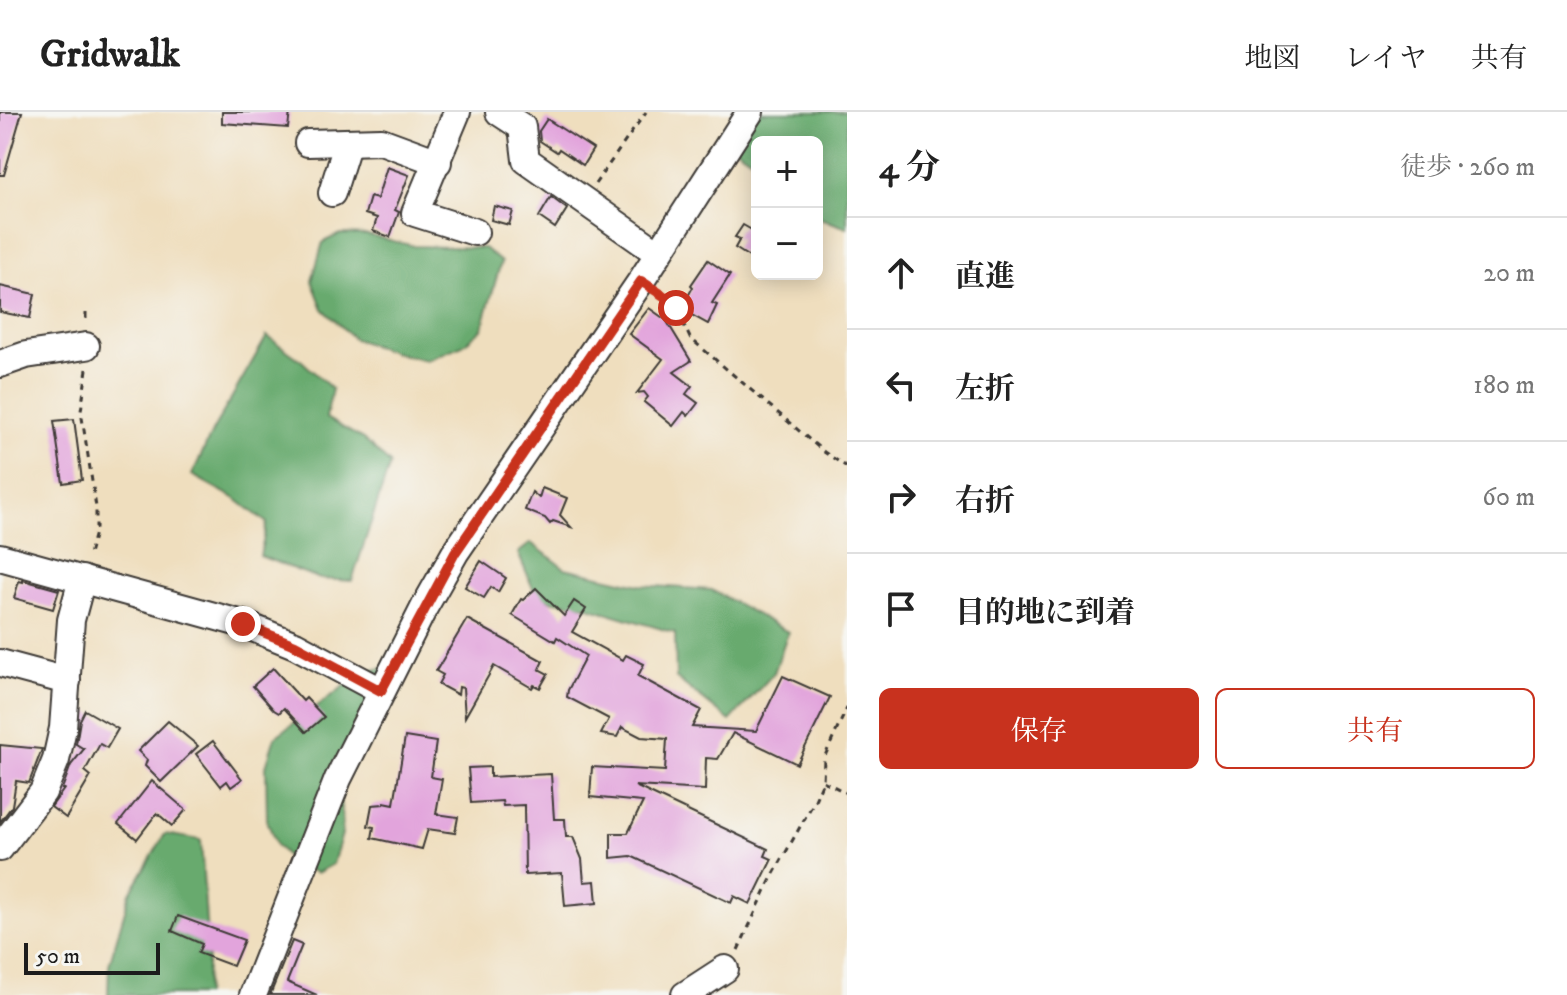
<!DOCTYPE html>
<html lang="ja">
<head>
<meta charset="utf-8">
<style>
	:root { --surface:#fff; --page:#f2f2f2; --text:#222; --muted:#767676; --line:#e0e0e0; --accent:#c8321e }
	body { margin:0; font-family:"IM FELL DW Pica","Noto Serif JP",serif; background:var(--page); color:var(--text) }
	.controls { position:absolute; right:24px; top:24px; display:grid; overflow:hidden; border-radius:12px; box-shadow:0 4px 20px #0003 }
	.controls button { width:72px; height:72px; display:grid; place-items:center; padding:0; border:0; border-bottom:2px solid var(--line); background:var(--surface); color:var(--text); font:40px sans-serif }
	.scale { position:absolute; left:24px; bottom:20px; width:136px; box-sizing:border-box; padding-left:8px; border:4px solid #1c1c1c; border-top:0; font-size:22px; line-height:28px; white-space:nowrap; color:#1c1c1c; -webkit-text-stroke:6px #f6f6f2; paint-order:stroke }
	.stop { position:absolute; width:24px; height:24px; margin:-18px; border:6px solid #c8321e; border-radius:50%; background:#fff }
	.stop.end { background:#c8321e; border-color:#fff; box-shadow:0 2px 8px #0008 }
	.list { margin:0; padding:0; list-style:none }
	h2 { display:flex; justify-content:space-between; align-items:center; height:104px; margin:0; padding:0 32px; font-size:34px }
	h2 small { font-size:26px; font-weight:400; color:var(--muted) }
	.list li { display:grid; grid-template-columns:52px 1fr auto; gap:24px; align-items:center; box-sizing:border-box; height:112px; padding:0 32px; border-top:2px solid var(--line) }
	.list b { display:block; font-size:30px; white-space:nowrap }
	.list em { font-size:26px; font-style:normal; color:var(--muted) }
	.actions { display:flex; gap:16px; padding:24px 32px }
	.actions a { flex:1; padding:18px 0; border:2px solid var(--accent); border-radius:12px; text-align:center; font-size:28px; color:var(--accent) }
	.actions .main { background:var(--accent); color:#fff }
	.icon { flex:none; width:44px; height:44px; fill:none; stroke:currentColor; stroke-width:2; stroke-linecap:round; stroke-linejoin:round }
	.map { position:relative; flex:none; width:847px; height:883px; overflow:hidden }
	header { display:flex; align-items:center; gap:48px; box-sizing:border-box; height:112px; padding:0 40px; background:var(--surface); border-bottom:2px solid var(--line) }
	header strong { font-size:38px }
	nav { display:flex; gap:44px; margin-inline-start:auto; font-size:28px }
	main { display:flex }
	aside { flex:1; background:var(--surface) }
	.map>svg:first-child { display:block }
	.forest { fill:#68aa6e; stroke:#426345; stroke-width:2 }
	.building { fill:#e2a4dc }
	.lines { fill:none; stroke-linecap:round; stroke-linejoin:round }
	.minor-casing { stroke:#3c3934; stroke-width:30 }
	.path { stroke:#3c3934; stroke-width:3; stroke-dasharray:6 6; stroke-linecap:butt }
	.minor { stroke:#fff; stroke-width:26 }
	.route { stroke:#c8321e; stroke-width:10 }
</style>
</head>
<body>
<header>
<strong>Gridwalk</strong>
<nav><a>地図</a><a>レイヤ</a><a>共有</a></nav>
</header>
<main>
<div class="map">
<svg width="847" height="883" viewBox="0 0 847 883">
	<rect width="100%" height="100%" fill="#f6f6f2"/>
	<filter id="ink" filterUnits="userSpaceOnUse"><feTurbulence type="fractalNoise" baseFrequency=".0125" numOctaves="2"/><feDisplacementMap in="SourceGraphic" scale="16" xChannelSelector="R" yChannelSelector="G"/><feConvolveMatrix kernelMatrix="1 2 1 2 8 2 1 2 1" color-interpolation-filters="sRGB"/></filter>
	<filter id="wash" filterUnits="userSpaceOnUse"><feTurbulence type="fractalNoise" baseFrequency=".006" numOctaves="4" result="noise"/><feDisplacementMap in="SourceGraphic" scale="32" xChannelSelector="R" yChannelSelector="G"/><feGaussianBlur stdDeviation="1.8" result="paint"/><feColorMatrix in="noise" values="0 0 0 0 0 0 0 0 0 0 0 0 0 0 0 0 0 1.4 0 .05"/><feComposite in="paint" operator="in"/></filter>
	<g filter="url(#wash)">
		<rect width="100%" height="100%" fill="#efdebe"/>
		<g class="forest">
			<path d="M753,0H847V116L817,105V30H757V51L731,33Z"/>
			<path d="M340,122L367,123L415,134L484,136L501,150L482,217L463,233L426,248L392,240L354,227L323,197L312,169L323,130Z"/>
			<path d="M267,224L302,249L332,277L326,306L363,327L390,352L352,469L320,467L260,444L267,411L236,387L192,363L213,318Z"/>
			<path d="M531,431L565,456L640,473L712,478L788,520L774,561L730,609L676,566L675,521L585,494L537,486L518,441Z"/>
			<path d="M395,554L335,649L342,704V722L333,752L317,761L294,752L276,733L267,708L266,654L275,625L365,559Z"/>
			<path d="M165,722L201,728L208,842L205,883H108L109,853L130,781Z"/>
		</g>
		<g id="blocks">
			<g class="building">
				<path d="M0,0H22L4,63H0Z"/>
				<path d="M222,0H290L288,16L222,11Z"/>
				<path d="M547,7L593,37L583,53L559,37L557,40L540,29L539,19Z"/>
				<path d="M387,55L409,63L395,98L399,100L390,125L373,119L377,106L365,102L370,85L377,87Z"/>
				<path d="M551,85L567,97L555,116L539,105Z"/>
				<path d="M494,94L513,99L509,113L491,108Z"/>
				<path d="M743,113L757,121V150L735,136L740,127L735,125Z"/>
				<path d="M708,148L730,163L712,191L717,193L708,212L681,197L693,175L691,173Z"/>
				<path d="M0,174L35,182L30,206L0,200Z"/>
				<path d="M649,196L666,208L691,249L674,260L692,274L686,282L698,291L688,304L684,300L673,314L644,290L648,285L644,280L637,281L663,247L629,222Z"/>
				<path d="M74,307L82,368L63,371L54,309Z"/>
				<path d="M542,376L567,386L560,403L571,415L553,409L550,412L545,406L525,398L532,380L539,386Z"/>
				<path d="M481,449L506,466L498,480L491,475L484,486L465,475Z"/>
				<path d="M23,468L59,478L53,497L14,486L19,469L23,470Z"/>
				<path d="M536,476L564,504L574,489L586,497L572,520L623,548L626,543L644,552L638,564L701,598L692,615L756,619L783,564L830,585L797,652L733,621L718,647L706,646L705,678L635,674L768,737L765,744L772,747L750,792L734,784L731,791L631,744L611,746V721H628L643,690L590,685L592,655L665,659L667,627L641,625L622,615L617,625L601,622L609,607L567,585L568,578L586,544L557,525L555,529L512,503L521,487L523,488Z"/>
				<path d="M467,507L543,549L539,557L548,562L540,576L534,573L532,576L494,554L465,605L463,576L459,575L458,583L438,572L443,563L436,559Z"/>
				<path d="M273,556L303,589L306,586L324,605L306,620L284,596L279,601L274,598L253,574Z"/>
				<path d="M85,598L118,617L107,636L100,632L85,659L91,664L66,706L51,695L64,677H62L71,653L84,637L76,632L80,608Z"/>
				<path d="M168,609L198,634L161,670L145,654L147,648L138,639Z"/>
				<path d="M405,625L436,630L431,665L442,667L436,702L458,705L455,721L428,717L422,737L372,726L374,715L368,714L372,693L384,692V690L394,692Z"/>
				<path d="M213,629L242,667L231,675L227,669L221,674L196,642Z"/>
				<path d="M0,633L42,637L29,671L16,669L12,694L0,710Z"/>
				<path d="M490,655V665L551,662L554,707H565L566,725H573L582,747L584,770L595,769L597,791L565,794L562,761L525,763L524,693L503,694L502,689L471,691L468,656Z"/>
				<path d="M152,669L186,698L172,714L157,701L137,727L118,712Z"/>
				<path d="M178,804L244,828L233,854L198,841L202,832L172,819Z"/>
				<path d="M292,829L302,833L287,870L317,883H270Z"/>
			</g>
		</g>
	</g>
	<g filter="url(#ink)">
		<use href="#blocks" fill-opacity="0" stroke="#3c3934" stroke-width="2"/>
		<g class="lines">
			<g class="minor-casing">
				<g id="minor">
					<path d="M457,0L415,101L475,120"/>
					<path d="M499,0L522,15L526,48L658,141"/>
					<path d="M308,31L381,29L438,50"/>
					<path d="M332,81L348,30"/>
					<path d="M0,252L26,243L86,234"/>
					<path d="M0,445L243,512L295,533L381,579"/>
					<path d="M0,551L67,569"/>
					<path d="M0,736L43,680L56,648L63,616L71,508L82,467"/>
					<path d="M253,883L338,667L425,494L455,441L641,169L750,0"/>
					<path d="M685,883L725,857"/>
				</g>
			</g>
			<g class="path">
				<path d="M595,72L646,0"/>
				<path d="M661,182L676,196L690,226L824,340L847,355"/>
				<path d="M86,201V213"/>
				<path d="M87,257L81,299L96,395V417L88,446"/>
				<path d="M823,669L847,681"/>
				<path d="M738,838L771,767L815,688L823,669L824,646L847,596"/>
			</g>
			<use href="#minor" class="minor"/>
		</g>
	</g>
	<g class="lines" filter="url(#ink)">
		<path class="route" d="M243,512L295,533L381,579L455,441L641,169L667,186L676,196"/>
	</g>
</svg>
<div class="controls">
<button>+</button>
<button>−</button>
</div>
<div class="scale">50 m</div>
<div class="stop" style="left:676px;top:196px"></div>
<div class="stop end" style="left:243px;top:512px"></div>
</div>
<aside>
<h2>4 分<small>徒歩 · 260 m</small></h2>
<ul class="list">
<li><svg class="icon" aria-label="ahead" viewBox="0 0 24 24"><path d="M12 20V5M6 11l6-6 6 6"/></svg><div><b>直進</b></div><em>20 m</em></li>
<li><svg class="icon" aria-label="left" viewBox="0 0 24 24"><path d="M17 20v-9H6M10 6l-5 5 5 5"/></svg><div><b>左折</b></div><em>180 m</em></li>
<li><svg class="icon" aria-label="right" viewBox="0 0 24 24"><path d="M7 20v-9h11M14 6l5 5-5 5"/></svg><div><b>右折</b></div><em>60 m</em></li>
<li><svg class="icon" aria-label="arrive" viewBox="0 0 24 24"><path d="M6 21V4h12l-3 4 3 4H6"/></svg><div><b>目的地に到着</b></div></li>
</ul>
<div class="actions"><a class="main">保存</a><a>共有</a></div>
</aside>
</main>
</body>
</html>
